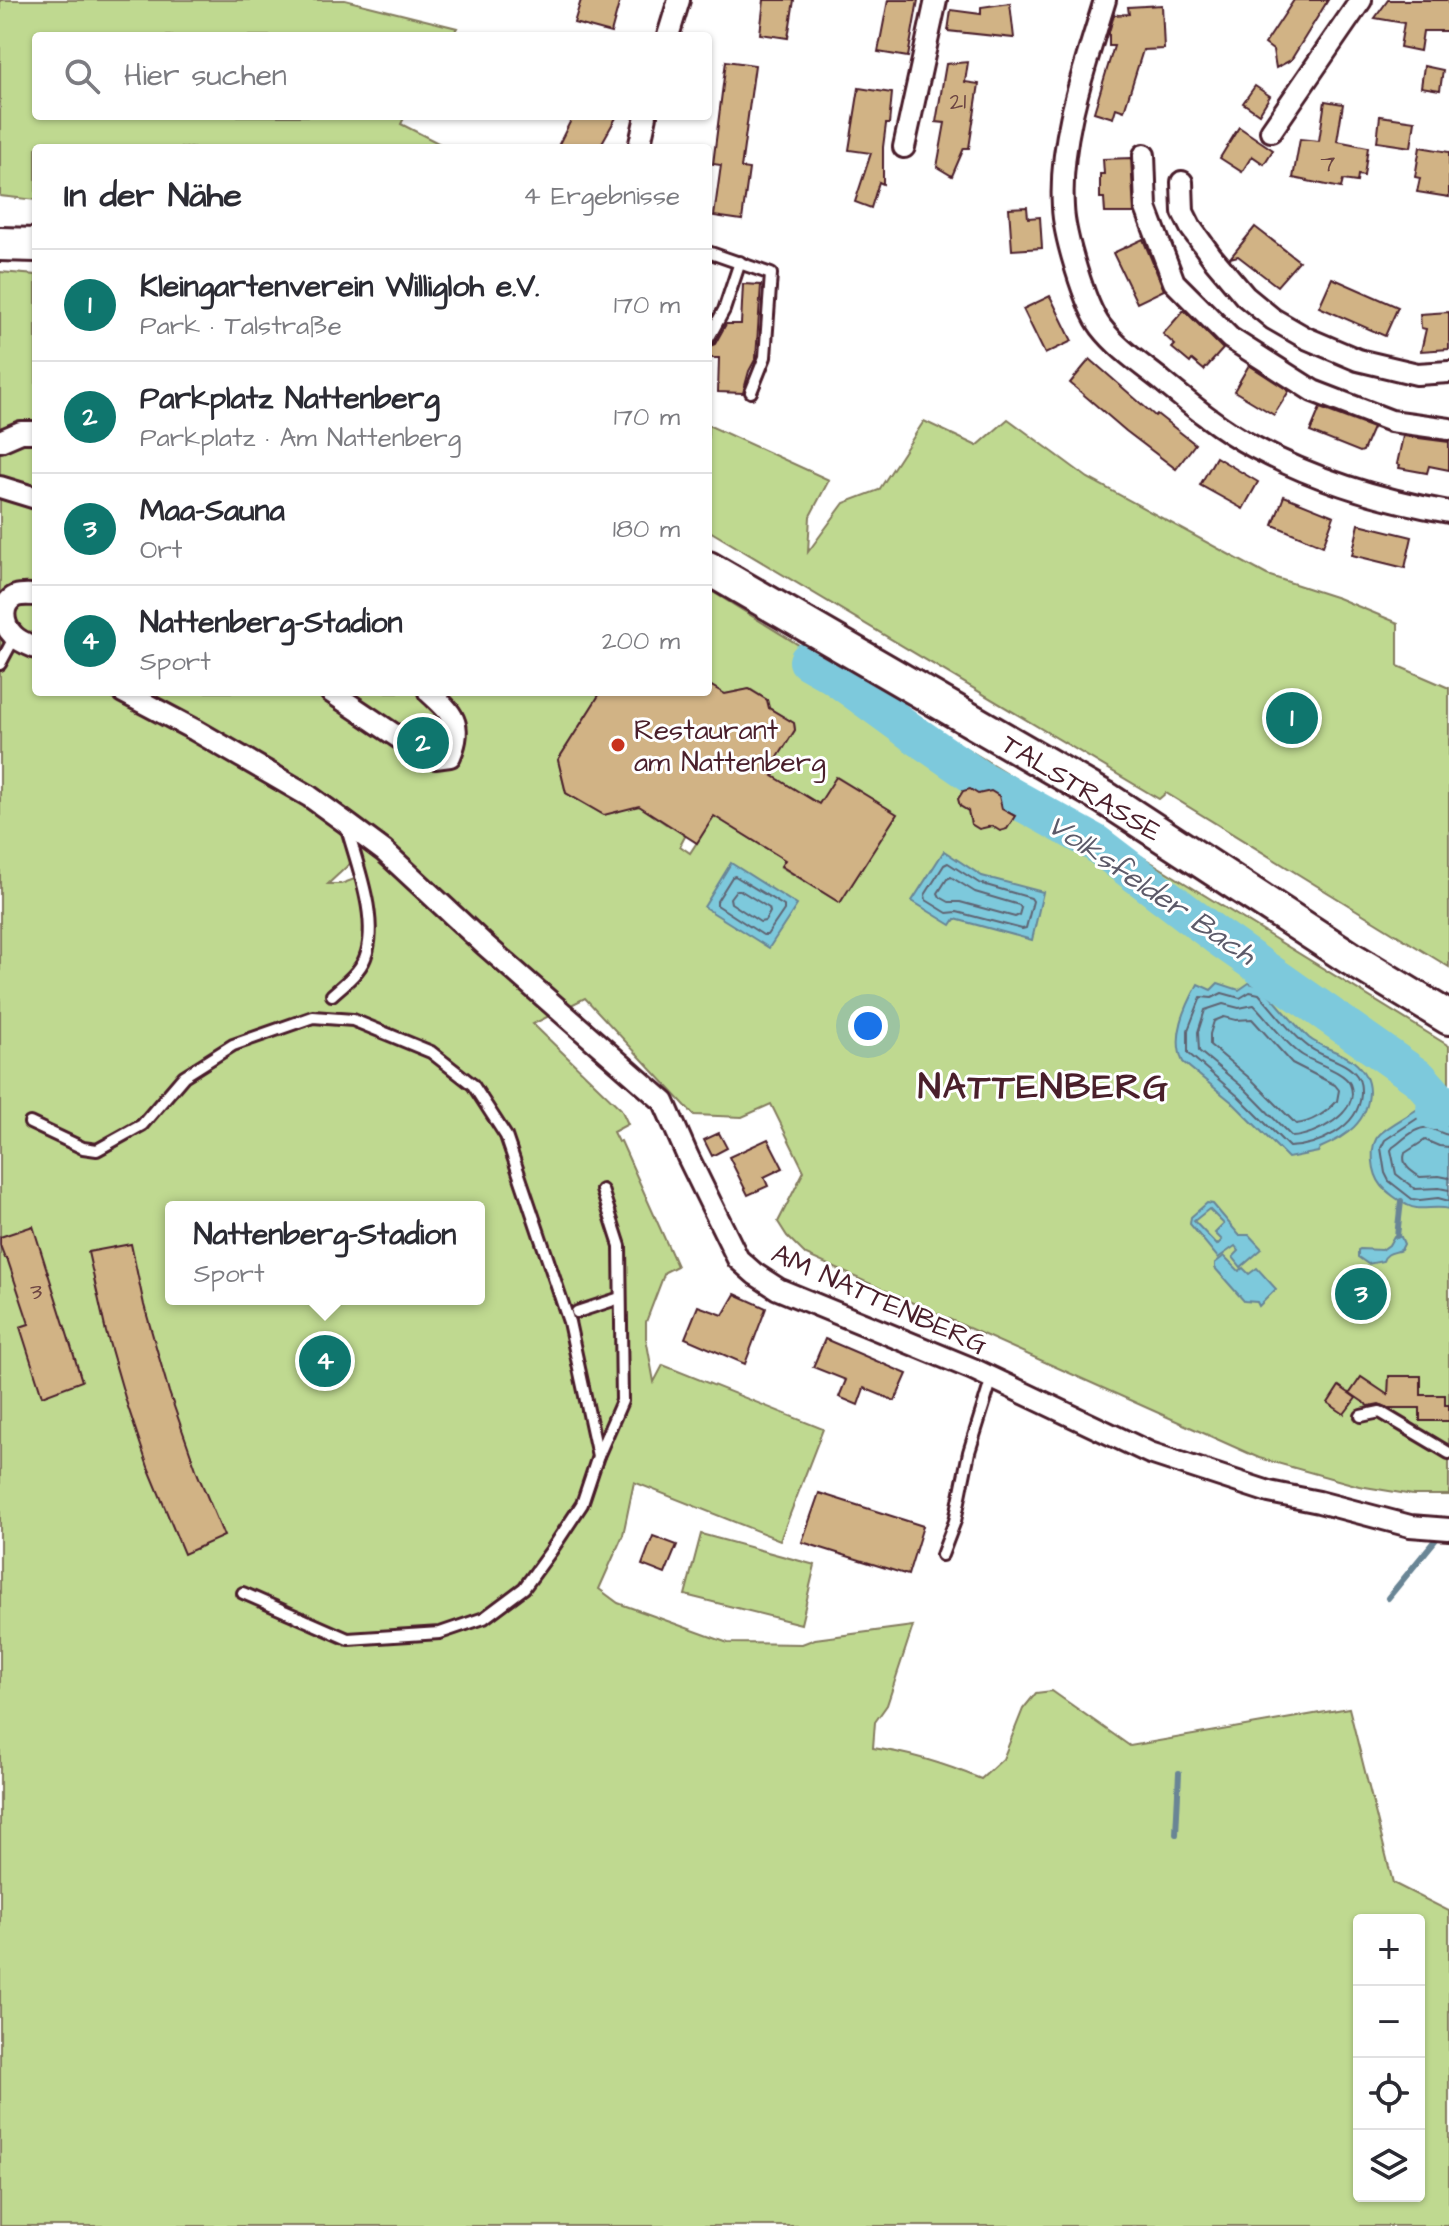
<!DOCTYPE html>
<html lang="de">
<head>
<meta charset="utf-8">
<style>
	:root { --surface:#fff; --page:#f2f2f3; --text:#2b2b33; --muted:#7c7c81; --line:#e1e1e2; --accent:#0f766e }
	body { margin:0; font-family:"Architects Daughter",sans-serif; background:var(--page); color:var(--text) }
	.controls { position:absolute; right:24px; bottom:24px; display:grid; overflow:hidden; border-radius:8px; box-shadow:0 2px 6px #0004 }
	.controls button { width:72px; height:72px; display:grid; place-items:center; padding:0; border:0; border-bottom:2px solid var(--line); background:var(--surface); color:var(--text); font:40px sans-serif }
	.you { position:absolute; left:868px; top:1026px; width:28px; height:28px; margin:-20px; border:6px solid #fff; border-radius:50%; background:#1a73e8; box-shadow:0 0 0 12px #1a73e833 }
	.badge { display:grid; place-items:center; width:52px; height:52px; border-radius:50%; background:var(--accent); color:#fff; font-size:26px; font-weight:700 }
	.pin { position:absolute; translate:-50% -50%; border:4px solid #fff; box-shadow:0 2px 8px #0006 }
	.popup { position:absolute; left:165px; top:1201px; width:320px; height:104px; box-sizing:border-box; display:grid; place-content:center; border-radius:8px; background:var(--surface); filter:drop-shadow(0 2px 6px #0005); font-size:26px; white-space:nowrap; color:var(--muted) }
	.popup b { font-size:30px; color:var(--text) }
	.popup::after { content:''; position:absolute; left:50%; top:100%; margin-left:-16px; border:16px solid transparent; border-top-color:var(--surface) }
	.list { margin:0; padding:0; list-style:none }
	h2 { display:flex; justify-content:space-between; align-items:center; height:104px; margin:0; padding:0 32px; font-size:34px }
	h2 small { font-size:26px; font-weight:400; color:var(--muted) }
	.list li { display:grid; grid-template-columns:52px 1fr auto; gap:24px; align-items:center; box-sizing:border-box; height:112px; padding:0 32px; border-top:2px solid var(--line) }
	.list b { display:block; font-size:30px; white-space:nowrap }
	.list p { margin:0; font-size:26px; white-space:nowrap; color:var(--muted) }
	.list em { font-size:26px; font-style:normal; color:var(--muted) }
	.icon { flex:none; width:44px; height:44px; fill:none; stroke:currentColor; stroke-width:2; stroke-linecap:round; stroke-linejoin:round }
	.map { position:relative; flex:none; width:1449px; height:2226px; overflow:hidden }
	.search { position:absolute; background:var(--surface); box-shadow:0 2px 6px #0004; left:32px; top:32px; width:680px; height:88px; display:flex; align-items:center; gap:20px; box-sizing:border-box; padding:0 28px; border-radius:8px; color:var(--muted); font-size:30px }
	.panel { position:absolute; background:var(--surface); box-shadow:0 2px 6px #0004; left:32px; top:144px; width:680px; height:552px; border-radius:8px }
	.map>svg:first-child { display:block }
	.green { fill:#bfd990; stroke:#847c5e; stroke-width:2; fill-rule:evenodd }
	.water { fill:#7dc9dc; stroke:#698595; stroke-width:2; fill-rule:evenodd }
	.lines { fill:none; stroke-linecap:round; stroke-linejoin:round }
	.shore { stroke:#5e6372; stroke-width:2 }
	.stream { stroke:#698595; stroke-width:6 }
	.river { stroke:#7dc9dc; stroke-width:38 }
	.building { fill:#d1b385; stroke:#4a1f2b; stroke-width:2 }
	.service-casing { stroke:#4a1f2b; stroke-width:16 }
	.minor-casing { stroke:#4a1f2b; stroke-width:26 }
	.primary-casing { stroke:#4a1f2b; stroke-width:38 }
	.service { stroke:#fff; stroke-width:10 }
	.minor { stroke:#fff; stroke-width:20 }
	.primary { stroke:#fff; stroke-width:32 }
	.poi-dot { fill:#c8321e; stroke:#fff; stroke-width:3 }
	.labels { text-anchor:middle; stroke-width:6; stroke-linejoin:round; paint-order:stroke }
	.number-label { font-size:24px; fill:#6c4442 }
	.poi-label { font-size:28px; fill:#4a1f2b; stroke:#fff; text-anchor:start }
	.street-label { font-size:28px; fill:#4a1f2b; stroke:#fff }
	.water-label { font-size:30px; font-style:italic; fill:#5c5a69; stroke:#fff }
	.district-label { font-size:36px; font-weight:bold; letter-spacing:2px; fill:#4a1f2b; stroke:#fff }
</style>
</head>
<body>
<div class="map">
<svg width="1449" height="2226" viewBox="0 0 1449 2226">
	<rect width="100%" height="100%" fill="#fff"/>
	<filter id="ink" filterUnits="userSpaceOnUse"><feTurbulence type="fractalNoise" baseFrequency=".0125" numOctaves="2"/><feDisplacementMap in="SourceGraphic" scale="16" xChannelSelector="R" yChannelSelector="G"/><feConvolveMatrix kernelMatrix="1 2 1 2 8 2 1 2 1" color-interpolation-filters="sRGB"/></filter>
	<g filter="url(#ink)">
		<g class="green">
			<path d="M0,0H345L457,28L452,36H36V116H405L401,124L448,148H36V200L0,196Z"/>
			<path d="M0,272L36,275V692H601L558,760L566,793L604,815L638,805L666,824L673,814L691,825L680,846L690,853L714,816L785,860L781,867L840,903L896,814L837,777L819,804L773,776L780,765L738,739L740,724L783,749L795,730L794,723L769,708L767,700L750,689L725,694L708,684V589L1449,1046V1495H1413L1359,1486L1259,1458L806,1255L787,1236L778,1222L804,1171L771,1104L742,1117L694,1115L585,998L533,1024L621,1109L628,1124L613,1132L618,1142L621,1141L677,1266L665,1272L646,1322V1338L654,1382L663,1365L823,1429L780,1540L634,1482L623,1535L599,1589L618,1603L728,1643L802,1644L815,1639L913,1626L887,1705L875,1722L873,1748C911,1753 945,1764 981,1779L1003,1759L1023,1709L1036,1693L1052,1691L1130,1746L1349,1708L1393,1883L1449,1911V2226H0ZM355,859L363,876L341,884H328ZM171,1207H479V1299H171ZM1359,1920H1419V2196H1359Z"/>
			<path d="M1008,419L1088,478L1267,575L1338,598L1398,623V666L1449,688V967L1166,793L1159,799L708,530V425L829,480L810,516L808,552L844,503L879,490L924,421L977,446Z"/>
			<path d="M701,1534L815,1565L801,1624L685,1595Z"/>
		</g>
		<g class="water">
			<path d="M944,851L982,876L1043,892L1032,940L955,919L951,925L912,901Z"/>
			<path d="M731,863L797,905L769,948L704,907Z"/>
			<path d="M1218,983L1239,990L1249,983L1256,985L1259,983C1276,1001 1291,1021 1309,1038C1321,1048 1340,1051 1353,1061C1363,1069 1369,1079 1369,1092C1368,1122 1346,1137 1320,1148L1318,1152L1288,1158L1233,1103L1183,1062C1171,1037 1186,1006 1198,984L1211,990Z"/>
			<path d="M1416,1110L1435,1111L1449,1118V1209C1435,1205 1419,1212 1407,1205C1399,1201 1387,1192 1382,1186C1372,1174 1368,1145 1380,1134C1390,1125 1404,1118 1416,1110Z"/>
			<path d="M1207,1203L1213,1204L1239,1235H1249L1262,1249L1241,1267L1233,1257L1239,1251L1235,1246L1218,1258L1190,1224L1191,1217ZM1209,1209L1224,1224L1215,1233L1222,1240L1217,1245L1194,1221Z"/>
			<path d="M1394,1236L1401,1237L1404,1244L1401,1250C1394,1253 1386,1252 1383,1261L1368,1264L1358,1257V1250L1360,1249L1382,1250L1389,1245Z"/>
			<path d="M1224,1256L1239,1271L1243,1268L1249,1274L1257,1268L1276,1289L1259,1306L1257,1302L1244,1301L1215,1268V1263Z"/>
		</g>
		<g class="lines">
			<g class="shore">
				<path d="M948,863L979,883L1031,898L1033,901L1026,928L1022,929L957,912L947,913L926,900L925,895L944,865Z"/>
				<path d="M735,876L784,906V910L767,935H763L717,905V901L732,877Z"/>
				<path d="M951,877L975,892L1019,905L1021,908L1019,915L1015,917L960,902H949L940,897L938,893L947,879Z"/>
				<path d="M736,890H740L769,908L770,912L765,921L760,922L731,903L730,898Z"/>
				<path d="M1250,992L1259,994C1274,1011 1288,1030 1305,1044C1320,1058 1345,1059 1357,1076C1361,1082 1361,1087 1361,1094C1359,1128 1317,1146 1289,1147L1239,1097L1188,1053V1030L1201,997L1212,998L1222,993L1240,998Z"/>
				<path d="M1223,1004L1239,1008L1254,1005C1269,1020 1285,1044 1302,1055C1314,1063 1344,1071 1350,1084C1362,1113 1314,1136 1292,1137L1245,1089L1199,1051L1198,1032L1205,1010Z"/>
				<path d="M1224,1017L1236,1020L1252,1019L1292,1063L1335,1085L1339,1090L1337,1101C1328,1112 1310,1123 1296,1124L1253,1081L1210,1045V1034L1214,1021Z"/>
				<path d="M1449,1125L1443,1124L1433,1119L1418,1118L1385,1140L1381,1148L1385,1173L1389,1181L1412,1199L1420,1200L1438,1198L1449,1201"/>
				<path d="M1449,1135C1441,1134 1437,1130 1429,1128C1417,1125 1402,1141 1393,1147L1391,1150L1396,1174L1415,1189L1439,1188L1449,1190"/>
				<path d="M1449,1147L1439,1146L1425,1140L1405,1153C1401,1165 1411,1171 1420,1177L1439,1176L1449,1178"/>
			</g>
			<g class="stream">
				<path d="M1397,1236L1401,1201"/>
				<path d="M1388,1598L1441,1533"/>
				<path d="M1176,1834L1179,1773"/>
			</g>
			<path class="river" d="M808,661L833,675L914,734L978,778L1095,843L1217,936L1420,1079L1436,1097L1435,1111"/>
		</g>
		<g class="building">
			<path d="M581,0H620L611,33L574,23Z"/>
			<path d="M764,0H794L788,38L760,34Z"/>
			<path d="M888,0H918L908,57L878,52Z"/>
			<path d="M1294,0H1328L1291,60L1276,68L1273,50L1265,44Z"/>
			<path d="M1388,0H1449V31H1423L1420,51L1400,47L1404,23L1375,18Z"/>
			<path d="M1010,3L1014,38L948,31L951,10L981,14V7Z"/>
			<path d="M1162,5L1164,49L1143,50L1124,111L1116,108L1113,118L1094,112L1114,46H1109V32L1114,15L1129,14L1128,7Z"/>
			<path d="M726,61L755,65L741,168L749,169L742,220L714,216L721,165L713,164Z"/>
			<path d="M968,62L965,82L979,84L969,148H964L952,176L937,167L945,123L936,122L946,64Z"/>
			<path d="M1424,66L1443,70L1440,90L1421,87Z"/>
			<path d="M1255,86L1270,96L1259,114L1243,103Z"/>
			<path d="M859,88L892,93L889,124H886L883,147V184L879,182L871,208L855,202L871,153L849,150Z"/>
			<path d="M1325,101L1343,104L1337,141L1368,147L1364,176L1358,175L1357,182L1343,180L1341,188L1293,178L1300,139L1319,141Z"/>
			<path d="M573,116H617L599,148H557Z"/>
			<path d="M1380,116L1415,121L1411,147L1377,142Z"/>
			<path d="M1239,127L1273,150L1264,164L1252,156L1242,172L1220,158Z"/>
			<path d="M1420,147L1449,152V197L1417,192L1420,178L1415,177Z"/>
			<path d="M1131,158L1134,213H1105L1104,198H1100V174H1104L1103,159Z"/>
			<path d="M1027,207L1028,218L1040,217L1042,248L1012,250L1009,208Z"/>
			<path d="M1255,227L1299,261L1277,286L1238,256L1230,258Z"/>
			<path d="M1143,239L1164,290L1137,303L1113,253Z"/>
			<path d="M1332,278L1398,307L1385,336L1319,307Z"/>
			<path d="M743,284L761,285L756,358L749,371L743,393L718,392L719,358H708V347L715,344L726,324H741Z"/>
			<path d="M1050,296L1072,341L1045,354L1023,309Z"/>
			<path d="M1184,310L1223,349L1204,370L1192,360L1190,363L1172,348L1175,345L1163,334Z"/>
			<path d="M1449,312V349L1421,351L1426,329L1421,328L1420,314Z"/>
			<path d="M1090,359L1155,416L1157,414L1195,444L1176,469L1126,431L1070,383Z"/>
			<path d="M1249,365L1289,391L1274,415L1234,391Z"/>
			<path d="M1320,408L1373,428L1363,451L1360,452L1310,432Z"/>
			<path d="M1403,436L1449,442V470L1429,466L1427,473L1399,468L1400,465L1397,464Z"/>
			<path d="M1216,457L1258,482L1243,509L1200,485Z"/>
			<path d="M1284,496L1334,516L1323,546L1273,525Z"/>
			<path d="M1359,524L1412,537L1405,568L1352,555Z"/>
			<path d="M708,684L725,694L749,689L767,700L769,708L794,723L795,730L775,762L780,766L773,776L819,804L836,777L897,814L840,903L781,866L785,860L714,816L697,843L639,806L604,815L566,793L558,760L601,692H708Z"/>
			<path d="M970,789L978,794L991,791L999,796L1002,809L1015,816L1007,829L1000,831L992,826L979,829L971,824L968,811L960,806L958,799L963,791Z"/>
			<path d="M719,1133L727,1148L712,1156L704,1140Z"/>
			<path d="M768,1139L783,1168L764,1177L768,1186L748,1195L729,1157Z"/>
			<path d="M33,1226L82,1381L42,1396L20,1327L29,1324L7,1258H5L0,1245V1237Z"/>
			<path d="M131,1244L144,1305L169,1392L198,1475L224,1536L184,1554L148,1467L126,1401L106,1332L88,1252Z"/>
			<path d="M735,1294L766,1308L745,1364L685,1338L698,1306L723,1315Z"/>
			<path d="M825,1339L907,1374L895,1401L864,1388L858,1405L839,1397L846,1380L813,1367Z"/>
			<path d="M1389,1376H1421V1395H1445V1405H1449V1421H1420V1408H1389L1379,1404L1369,1406L1350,1393L1361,1377L1388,1395Z"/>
			<path d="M1339,1386L1356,1398L1344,1414L1328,1403Z"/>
			<path d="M819,1493L923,1526L908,1575L802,1542Z"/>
			<path d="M653,1536L677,1545L665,1574L642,1565Z"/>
		</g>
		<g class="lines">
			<g class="service-casing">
				<g id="service">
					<path d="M708,252L771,274L765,357L751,392"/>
					<path d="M708,339L724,310L740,262"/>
					<path d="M0,664L14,638"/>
					<path d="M332,995C343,985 359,973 365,958C380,921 356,862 346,825"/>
					<path d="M30,1123L83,1148L97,1150L142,1125L184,1076L233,1045L313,1017L353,1020L431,1052L473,1085L506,1136L569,1322L598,1456"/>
					<path d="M577,1312L620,1298"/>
					<path d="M1361,1416L1380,1412L1449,1453"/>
					<path d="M942,1555L955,1521L969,1452L992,1378"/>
					<path d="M243,1593L348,1639L440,1633L484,1618L524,1588L551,1551L582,1504L598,1456L622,1401L620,1246L602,1190"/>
				</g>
			</g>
			<g class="minor-casing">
				<g id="minor">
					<path d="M1105,0C1085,67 1059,136 1063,207C1064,235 1085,306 1101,327C1117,348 1141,364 1161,380C1190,404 1220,429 1254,447C1315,480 1381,500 1449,512"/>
					<path d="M668,36L679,0"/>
					<path d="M1271,131L1361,0"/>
					<path d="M904,147L936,0"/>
					<path d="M639,148L646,116"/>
					<path d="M1144,155L1146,208L1174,282L1230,338L1313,391L1391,421L1449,429"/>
					<path d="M1182,182L1183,212L1191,228L1212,257L1245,296L1273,319L1306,338L1358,360L1417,374L1449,372"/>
					<path d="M0,441L21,432H36"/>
					<path d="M0,487L36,498"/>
					<path d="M36,595C30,595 22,594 16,596C0,603 2,624 13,635C18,641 29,645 36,648"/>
					<path d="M123,692L195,730L309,796L345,822L384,851L484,944L664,1102L688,1157L738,1259L755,1274L778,1289L973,1369L1150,1453L1269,1492L1319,1502L1410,1526L1449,1529"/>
					<path d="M331,692L423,754L435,758L450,756C464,724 452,713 429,692"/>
				</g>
			</g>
			<g class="primary-casing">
				<g id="primary">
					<path d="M0,244L36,245"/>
					<path d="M708,568L1105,798L1350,958L1449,1018"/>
				</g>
			</g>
			<use href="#service" class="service"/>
			<use href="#minor" class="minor"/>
			<use href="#primary" class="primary"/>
		</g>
	</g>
	<circle class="poi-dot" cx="618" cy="745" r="8"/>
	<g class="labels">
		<g class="number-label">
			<text x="958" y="109">21</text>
			<text x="1328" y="171">7</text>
			<text x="36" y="1299">3</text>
		</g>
		<g class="poi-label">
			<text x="634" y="739">Restaurant<tspan x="634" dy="32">am Nattenberg</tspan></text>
		</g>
		<g class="street-label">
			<text transform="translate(1082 787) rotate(31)" y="10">TALSTRASSE</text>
			<text transform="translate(880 1298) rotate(24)" y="10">AM NATTENBERG</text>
		</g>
		<g class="water-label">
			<text transform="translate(1152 889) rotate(34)" y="10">Volksfelder Bach</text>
		</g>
		<g class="district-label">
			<text x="1044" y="1098">NATTENBERG</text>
		</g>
	</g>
</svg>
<div class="controls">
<button>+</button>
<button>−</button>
<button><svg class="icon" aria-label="locate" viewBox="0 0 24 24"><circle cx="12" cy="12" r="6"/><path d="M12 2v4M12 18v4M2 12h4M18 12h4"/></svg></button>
<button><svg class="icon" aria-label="layers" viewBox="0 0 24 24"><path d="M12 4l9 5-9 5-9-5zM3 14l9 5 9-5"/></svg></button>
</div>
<div class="you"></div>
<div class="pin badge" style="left:1292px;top:718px">1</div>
<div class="pin badge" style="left:423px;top:743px">2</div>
<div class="pin badge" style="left:1361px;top:1294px">3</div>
<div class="pin badge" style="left:325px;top:1361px">4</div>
<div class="popup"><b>Nattenberg-Stadion</b>Sport</div>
<div class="search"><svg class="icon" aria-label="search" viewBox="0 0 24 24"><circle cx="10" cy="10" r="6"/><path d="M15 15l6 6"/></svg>Hier suchen</div>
<section class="panel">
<h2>In der Nähe<small>4 Ergebnisse</small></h2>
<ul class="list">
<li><span class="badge">1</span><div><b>Kleingartenverein Willigloh e.V.</b><p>Park · Talstraße</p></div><em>170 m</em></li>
<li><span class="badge">2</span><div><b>Parkplatz Nattenberg</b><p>Parkplatz · Am Nattenberg</p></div><em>170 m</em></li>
<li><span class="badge">3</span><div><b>Maa-Sauna</b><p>Ort</p></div><em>180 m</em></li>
<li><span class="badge">4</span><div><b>Nattenberg-Stadion</b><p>Sport</p></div><em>200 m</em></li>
</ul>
</section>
</div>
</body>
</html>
